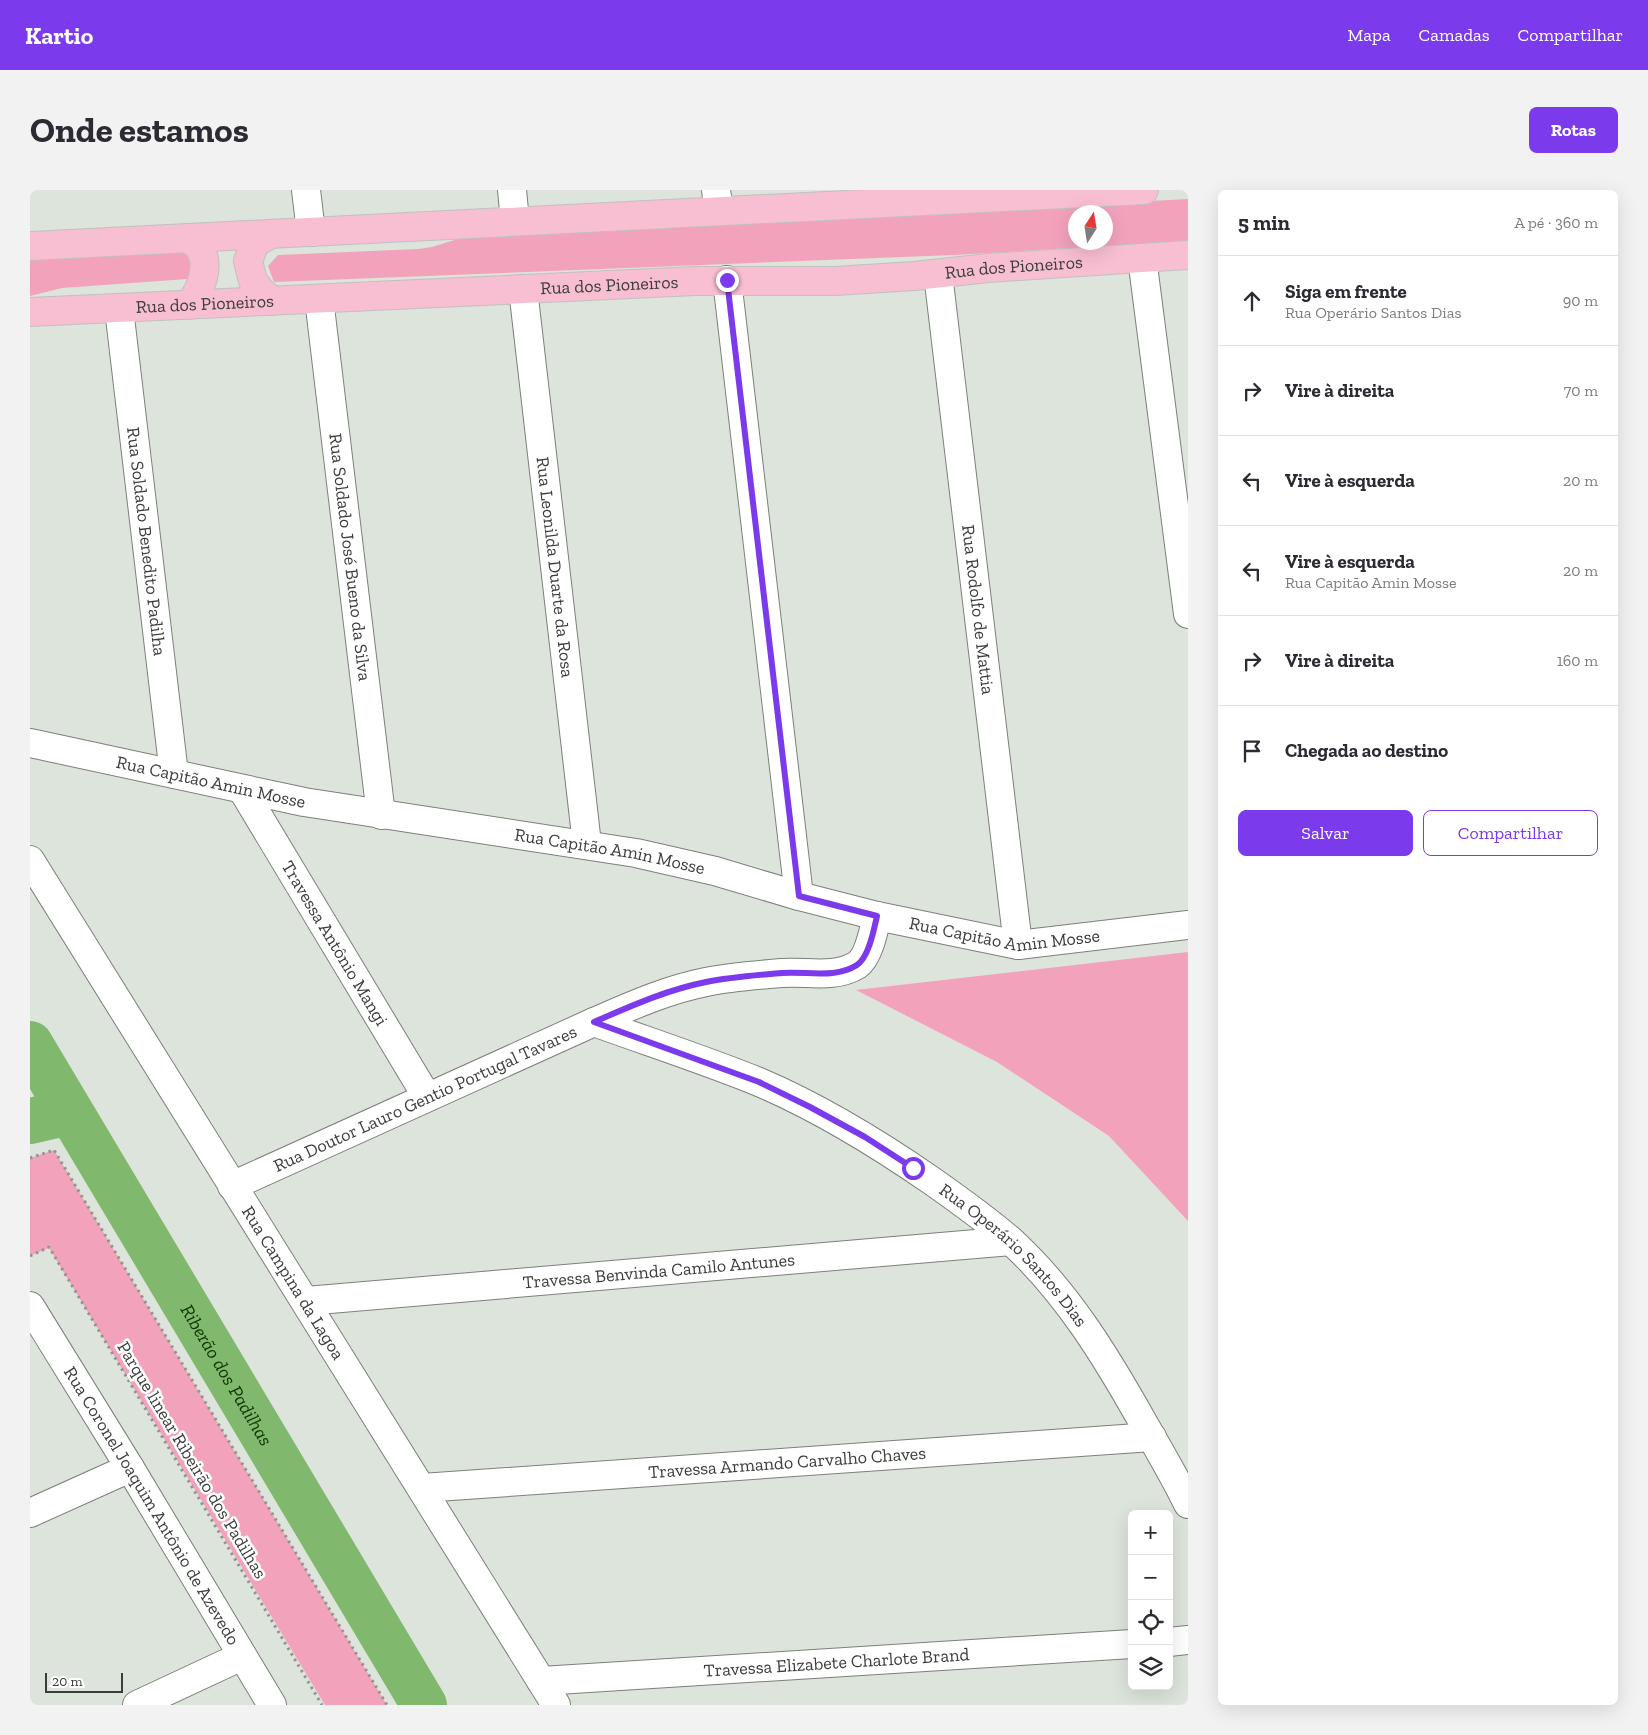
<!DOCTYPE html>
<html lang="pt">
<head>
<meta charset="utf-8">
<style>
	:root { --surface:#fff; --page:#f2f2f3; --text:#2b2b33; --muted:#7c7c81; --line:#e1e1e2; --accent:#7c3aed }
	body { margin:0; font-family:"Zilla Slab",serif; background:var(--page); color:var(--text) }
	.controls { position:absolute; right:15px; bottom:15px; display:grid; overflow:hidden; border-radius:8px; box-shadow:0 5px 20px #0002 }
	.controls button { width:45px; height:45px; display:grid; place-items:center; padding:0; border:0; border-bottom:1px solid var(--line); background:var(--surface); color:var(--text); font:25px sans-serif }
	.compass { position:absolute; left:1038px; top:15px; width:45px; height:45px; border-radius:50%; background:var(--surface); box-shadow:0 5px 20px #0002; rotate:12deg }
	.scale { position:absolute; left:15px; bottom:12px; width:78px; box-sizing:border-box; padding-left:5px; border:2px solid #3a3d39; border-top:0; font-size:14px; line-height:18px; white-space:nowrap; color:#3a3d39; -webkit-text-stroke:4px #fff; paint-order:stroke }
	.stop { position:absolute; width:15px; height:15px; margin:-11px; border:4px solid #7c3aed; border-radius:50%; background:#fff }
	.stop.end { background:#7c3aed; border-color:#fff; box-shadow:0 1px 5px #0008 }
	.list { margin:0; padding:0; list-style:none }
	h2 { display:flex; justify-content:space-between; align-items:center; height:65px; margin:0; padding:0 20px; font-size:21px }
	h2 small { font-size:16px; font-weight:400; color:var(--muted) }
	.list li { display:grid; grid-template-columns:32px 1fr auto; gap:15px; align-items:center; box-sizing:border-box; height:90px; padding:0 20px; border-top:1px solid var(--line) }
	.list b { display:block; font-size:19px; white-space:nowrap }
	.list p { margin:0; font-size:16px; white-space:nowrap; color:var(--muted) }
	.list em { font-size:16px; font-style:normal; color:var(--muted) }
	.actions { display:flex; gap:10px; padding:15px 20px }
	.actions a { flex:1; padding:11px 0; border:1px solid var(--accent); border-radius:8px; text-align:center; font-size:18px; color:var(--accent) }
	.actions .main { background:var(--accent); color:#fff }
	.icon { flex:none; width:28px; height:28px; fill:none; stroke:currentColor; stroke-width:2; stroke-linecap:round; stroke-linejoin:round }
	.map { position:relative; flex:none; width:1158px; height:1515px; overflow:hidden; border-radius:8px }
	header { display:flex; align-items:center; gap:30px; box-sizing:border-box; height:70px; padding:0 25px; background:var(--accent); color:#fff }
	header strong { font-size:24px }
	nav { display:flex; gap:28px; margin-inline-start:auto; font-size:18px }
	.intro { display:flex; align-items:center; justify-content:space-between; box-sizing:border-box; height:120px; padding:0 30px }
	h1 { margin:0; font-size:35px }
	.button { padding:12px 22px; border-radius:8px; background:var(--accent); color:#fff; font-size:18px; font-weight:700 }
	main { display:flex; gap:30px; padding:0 30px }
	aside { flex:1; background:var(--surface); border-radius:8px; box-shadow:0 5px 20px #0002 }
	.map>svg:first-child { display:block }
	.green { fill:#f3a2bc; fill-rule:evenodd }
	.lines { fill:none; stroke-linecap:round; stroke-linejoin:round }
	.river { stroke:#80b96e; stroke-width:46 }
	.minor-casing { stroke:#7b8179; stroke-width:30 }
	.major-casing { stroke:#c0c1c0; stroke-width:30 }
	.path { stroke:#90958f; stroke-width:3; stroke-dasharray:2.5 4; stroke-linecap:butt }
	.minor { stroke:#fff; stroke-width:28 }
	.major { stroke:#f8bed1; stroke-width:28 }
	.route { stroke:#7c3aed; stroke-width:6 }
	.labels { text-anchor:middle; stroke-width:5; stroke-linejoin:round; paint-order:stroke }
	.street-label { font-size:18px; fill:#3a3d39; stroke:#fff }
	.water-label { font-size:19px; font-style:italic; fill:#0f3500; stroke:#fff }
</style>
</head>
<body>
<header>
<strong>Kartio</strong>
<nav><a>Mapa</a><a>Camadas</a><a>Compartilhar</a></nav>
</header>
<div class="intro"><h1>Onde estamos</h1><a class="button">Rotas</a></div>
<main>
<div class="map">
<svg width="1158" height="1515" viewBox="0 0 1158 1515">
	<rect width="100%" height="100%" fill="#dde4db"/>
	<g class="green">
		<path d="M1158,9V51L924,65L244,92L238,76L248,65L388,59L402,57L434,47ZM1046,22H1076V52H1046Z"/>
		<path d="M154,57L163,76L157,89L32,98L0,106V64Z"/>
		<path d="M1158,762V1031L1079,946L967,872L826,800Z"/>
		<path d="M24,960L357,1515H295L19,1058L0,1066V968Z"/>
	</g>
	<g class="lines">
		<g class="river">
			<path id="s1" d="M0,854L394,1515"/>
			<path d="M0,931L39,922"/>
		</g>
		<g class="minor-casing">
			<g id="minor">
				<path d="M276,0L281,42"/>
				<path d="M482,0L485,31"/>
				<path d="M686,0L689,21"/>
				<path d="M1112,68L1158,424"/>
				<path id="s2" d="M908,84L988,755"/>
				<path d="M697,90L769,706"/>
				<path id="s3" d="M493,99L557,654"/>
				<path id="s4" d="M289,109L351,625"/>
				<path id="s5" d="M89,119L144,584"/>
				<path id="s6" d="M0,553L274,612L606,663L685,681L769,706L847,726L988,755L1158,735"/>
				<path id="s7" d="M212,599L397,907"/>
				<path id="s8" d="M0,670C175,952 351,1233 526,1515"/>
				<path id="s9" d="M564,832C619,852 675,870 729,892C790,918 847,953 902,991C929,1010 956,1029 981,1051C1037,1102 1077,1168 1114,1234C1129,1260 1145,1287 1158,1314"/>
				<path id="s10" d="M202,996L564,832C601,816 636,800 676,792C700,787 727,785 752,783C777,781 804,789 827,775C839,767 844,739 847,726"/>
				<path id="s11" d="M276,1111L981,1051"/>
				<path id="s12" d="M0,1116L100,1278L242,1515"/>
				<path id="s13" d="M392,1298L1122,1247"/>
				<path d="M0,1323L100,1278"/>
				<path d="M1139,1452L1158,1450"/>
				<path id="s14" d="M511,1491L1102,1454"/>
				<path d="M107,1515L212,1466"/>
			</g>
		</g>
		<g class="major-casing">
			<g id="major">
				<path d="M241,44L225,53L218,71L223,91L230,100L242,111"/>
				<path d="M158,48C162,51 168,55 170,59C181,77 170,101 159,115"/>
				<path d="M0,56L1114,0"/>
				<path id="s15" d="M0,122L666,91H805L884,86L958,78L1158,65"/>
			</g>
		</g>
		<g class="path">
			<path d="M0,968L24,960L357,1515"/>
			<path d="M0,1066L19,1057L292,1515"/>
		</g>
		<use href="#minor" class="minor"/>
		<use href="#major" class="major"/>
	</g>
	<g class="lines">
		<path class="route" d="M697,90L769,706L847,726C844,739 839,767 827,775C805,789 777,781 752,783C727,785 700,787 676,792C636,800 601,816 564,832L729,892L780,917L835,947L883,978"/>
	</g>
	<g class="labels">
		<g class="street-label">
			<text dy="6" stroke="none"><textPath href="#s15" startOffset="985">Rua dos Pioneiros</textPath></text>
			<text dy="6" stroke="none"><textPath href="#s15" startOffset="580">Rua dos Pioneiros</textPath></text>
			<text dy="6" stroke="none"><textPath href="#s15" startOffset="175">Rua dos Pioneiros</textPath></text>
			<text dy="6" stroke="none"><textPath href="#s5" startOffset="234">Rua Soldado Benedito Padilha</textPath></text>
			<text dy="6" stroke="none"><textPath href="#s4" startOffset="260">Rua Soldado José Bueno da Silva</textPath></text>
			<text dy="6" stroke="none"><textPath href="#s3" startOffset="280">Rua Leonilda Duarte da Rosa</textPath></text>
			<text dy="6" stroke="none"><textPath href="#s2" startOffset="338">Rua Rodolfo de Mattia</textPath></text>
			<text dy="6" stroke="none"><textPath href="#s6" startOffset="185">Rua Capitão Amin Mosse</textPath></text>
			<text dy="6" stroke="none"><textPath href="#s6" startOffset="590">Rua Capitão Amin Mosse</textPath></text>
			<text dy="6" stroke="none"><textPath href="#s6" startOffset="995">Rua Capitão Amin Mosse</textPath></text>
			<text dy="6" stroke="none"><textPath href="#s7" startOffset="180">Travessa Antônio Mangi</textPath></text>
			<text dy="6" stroke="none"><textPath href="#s10" startOffset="212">Rua Doutor Lauro Gentio Portugal Tavares</textPath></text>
			<text dy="6" stroke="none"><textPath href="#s9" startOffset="486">Rua Operário Santos Dias</textPath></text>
			<text dy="6" stroke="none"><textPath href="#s11" startOffset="354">Travessa Benvinda Camilo Antunes</textPath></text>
			<text dy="6" stroke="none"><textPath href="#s8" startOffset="498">Rua Campina da Lagoa</textPath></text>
			<text transform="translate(162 1270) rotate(59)" y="6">Parque linear Ribeirão dos Padilhas</text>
			<text dy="6" stroke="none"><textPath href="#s13" startOffset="366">Travessa Armando Carvalho Chaves</textPath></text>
			<text dy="6" stroke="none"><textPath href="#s12" startOffset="234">Rua Coronel Joaquim Antônio de Azevedo</textPath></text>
			<text dy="6" stroke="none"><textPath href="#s14" startOffset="296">Travessa Elizabete Charlote Brand</textPath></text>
		</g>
		<g class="water-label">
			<text dy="7" stroke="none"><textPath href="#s1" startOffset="385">Riberão dos Padilhas</textPath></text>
		</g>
	</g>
</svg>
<div class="controls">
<button>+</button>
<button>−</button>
<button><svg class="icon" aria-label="locate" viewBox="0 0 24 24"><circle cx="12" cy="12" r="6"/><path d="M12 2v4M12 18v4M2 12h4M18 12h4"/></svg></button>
<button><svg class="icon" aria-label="layers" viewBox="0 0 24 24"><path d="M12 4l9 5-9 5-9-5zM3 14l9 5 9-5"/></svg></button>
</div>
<svg class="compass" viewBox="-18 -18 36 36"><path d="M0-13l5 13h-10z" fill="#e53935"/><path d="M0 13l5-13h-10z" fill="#7c7c81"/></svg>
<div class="scale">20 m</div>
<div class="stop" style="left:883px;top:978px"></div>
<div class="stop end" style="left:697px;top:90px"></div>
</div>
<aside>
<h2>5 min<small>A pé · 360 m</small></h2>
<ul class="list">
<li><svg class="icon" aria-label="ahead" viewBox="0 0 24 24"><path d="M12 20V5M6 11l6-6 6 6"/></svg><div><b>Siga em frente</b><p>Rua Operário Santos Dias</p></div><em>90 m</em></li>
<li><svg class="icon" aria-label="right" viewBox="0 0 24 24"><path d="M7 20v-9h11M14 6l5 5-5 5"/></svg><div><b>Vire à direita</b></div><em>70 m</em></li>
<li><svg class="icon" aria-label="left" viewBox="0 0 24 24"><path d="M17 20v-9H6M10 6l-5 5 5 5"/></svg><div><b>Vire à esquerda</b></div><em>20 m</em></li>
<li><svg class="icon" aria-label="left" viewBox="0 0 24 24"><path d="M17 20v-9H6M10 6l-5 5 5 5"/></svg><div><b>Vire à esquerda</b><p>Rua Capitão Amin Mosse</p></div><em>20 m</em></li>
<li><svg class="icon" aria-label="right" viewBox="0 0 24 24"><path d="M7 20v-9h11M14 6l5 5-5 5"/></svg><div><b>Vire à direita</b></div><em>160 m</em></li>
<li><svg class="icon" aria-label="arrive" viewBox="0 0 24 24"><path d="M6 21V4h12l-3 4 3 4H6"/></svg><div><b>Chegada ao destino</b></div></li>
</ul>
<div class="actions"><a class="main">Salvar</a><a>Compartilhar</a></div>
</aside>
</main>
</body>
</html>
